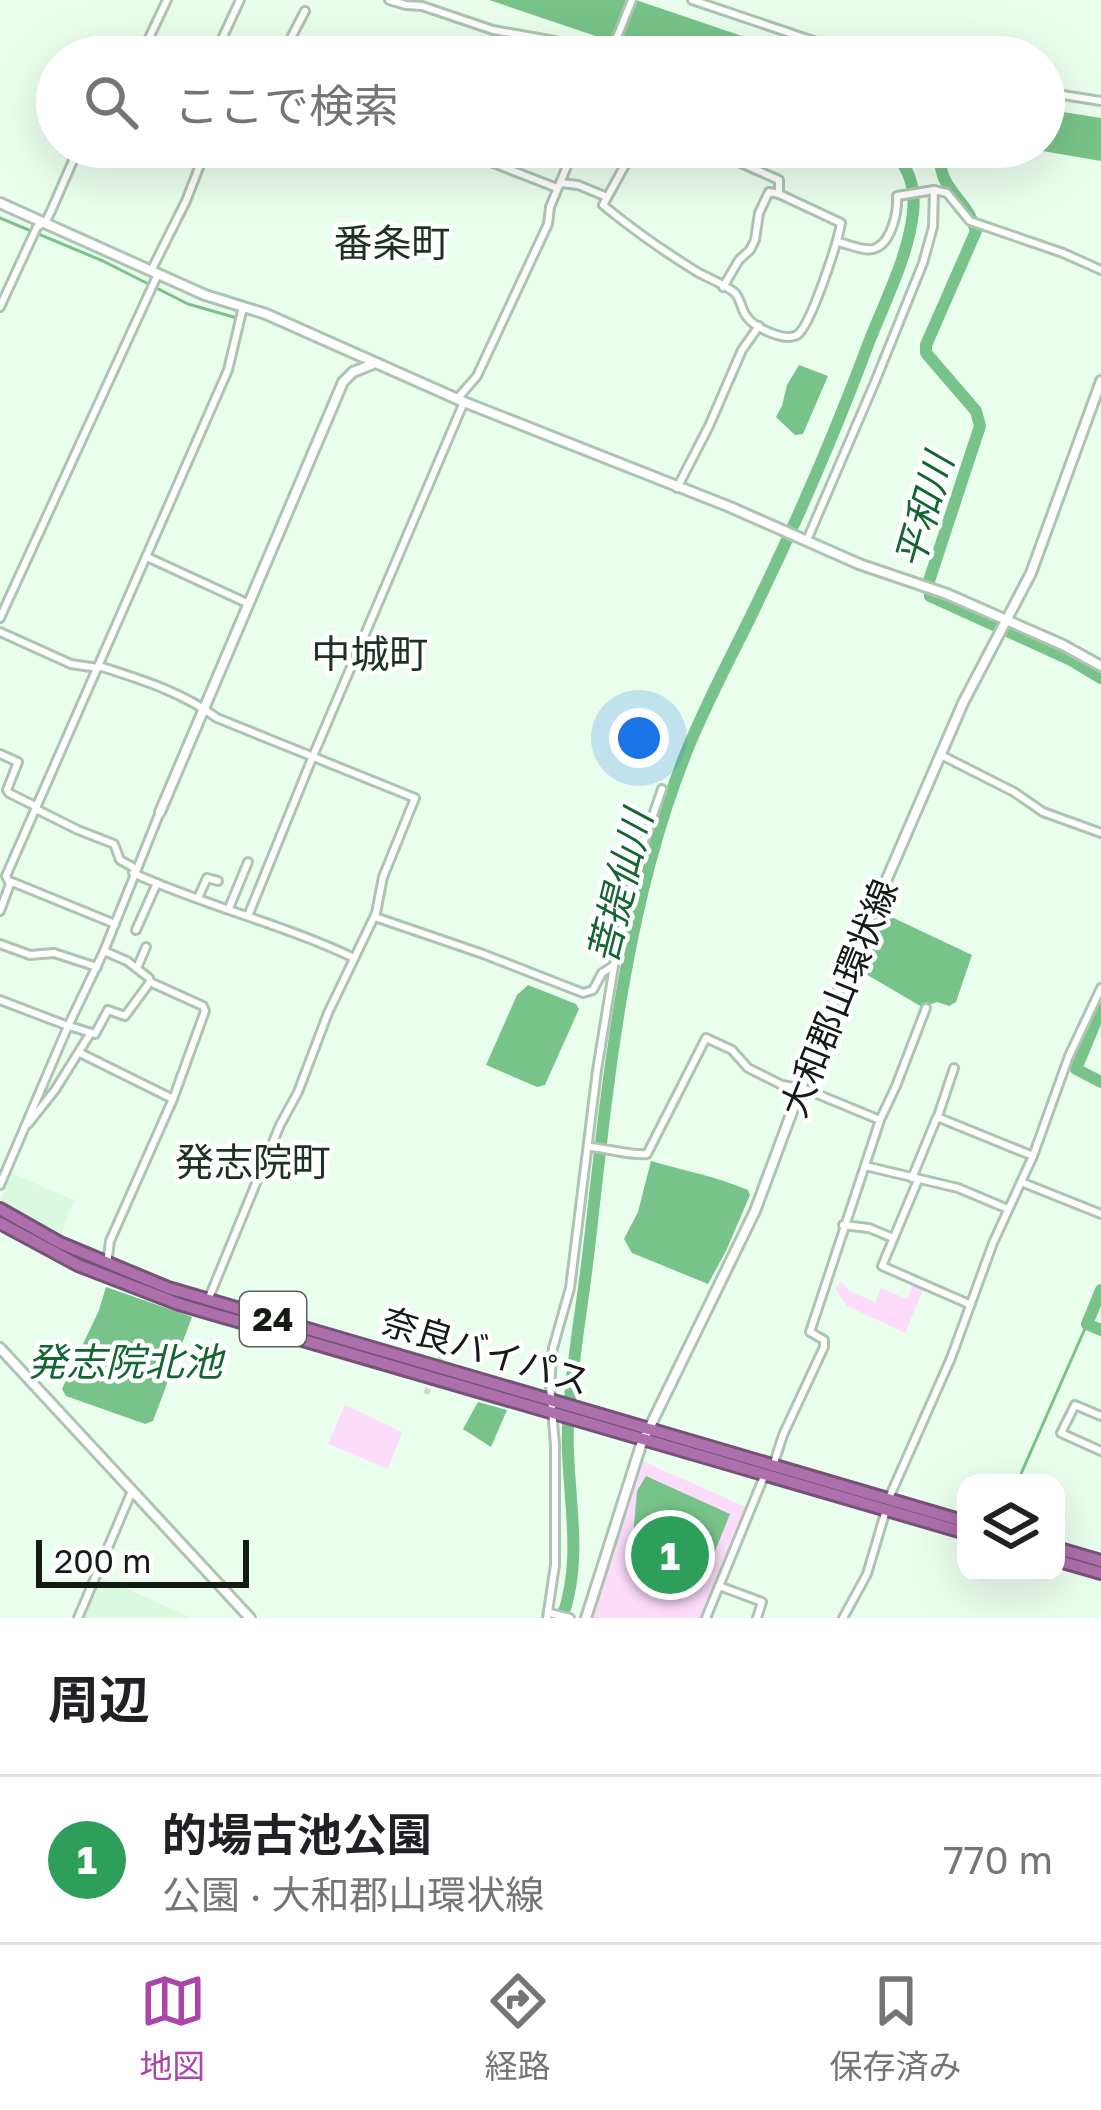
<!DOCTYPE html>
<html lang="ja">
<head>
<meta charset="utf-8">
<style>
	:root { --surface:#fff; --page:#f6f6f6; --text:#202124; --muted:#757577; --line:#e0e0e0; --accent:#aa45aa }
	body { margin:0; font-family:"Golos Text","Noto Sans JP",sans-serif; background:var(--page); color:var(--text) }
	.controls { position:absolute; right:36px; bottom:36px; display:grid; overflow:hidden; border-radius:24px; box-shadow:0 12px 48px #0002 }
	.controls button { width:108px; height:108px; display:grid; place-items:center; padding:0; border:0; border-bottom:3px solid var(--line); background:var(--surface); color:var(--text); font:60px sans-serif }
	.scale { position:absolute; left:36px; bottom:30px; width:213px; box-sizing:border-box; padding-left:12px; border:6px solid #131b14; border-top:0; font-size:33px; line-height:42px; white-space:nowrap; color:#131b14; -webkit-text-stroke:9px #fff; paint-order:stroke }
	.you { position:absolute; left:639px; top:738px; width:42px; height:42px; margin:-30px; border:9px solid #fff; border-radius:50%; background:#1a73e8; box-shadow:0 0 0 18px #1a73e833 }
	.badge { display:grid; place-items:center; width:78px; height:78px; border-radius:50%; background:var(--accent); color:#fff; font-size:39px; font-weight:700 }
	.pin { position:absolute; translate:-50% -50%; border:6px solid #fff; box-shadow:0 3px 12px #0006 }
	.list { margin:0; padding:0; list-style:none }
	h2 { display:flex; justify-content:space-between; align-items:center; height:156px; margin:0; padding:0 48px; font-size:51px }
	h2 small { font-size:39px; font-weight:400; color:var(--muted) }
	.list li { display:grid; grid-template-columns:78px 1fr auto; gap:36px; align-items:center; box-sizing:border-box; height:168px; padding:0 48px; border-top:3px solid var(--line) }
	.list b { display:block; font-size:45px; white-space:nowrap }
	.list p { margin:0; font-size:39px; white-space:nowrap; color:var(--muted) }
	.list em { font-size:39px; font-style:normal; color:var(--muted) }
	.icon { flex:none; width:66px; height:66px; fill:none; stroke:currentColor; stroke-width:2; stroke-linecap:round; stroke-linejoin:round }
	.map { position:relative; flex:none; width:1101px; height:1618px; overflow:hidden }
	.search { position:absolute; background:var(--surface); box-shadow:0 12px 48px #0002; left:36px; right:36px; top:36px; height:132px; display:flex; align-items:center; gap:30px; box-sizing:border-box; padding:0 42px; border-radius:66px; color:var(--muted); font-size:45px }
	.sheet { height:324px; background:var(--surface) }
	nav { display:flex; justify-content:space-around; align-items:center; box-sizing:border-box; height:168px; border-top:3px solid var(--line); background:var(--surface); font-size:33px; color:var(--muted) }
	nav a { display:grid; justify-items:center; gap:6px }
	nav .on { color:var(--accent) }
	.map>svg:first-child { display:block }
	.built { fill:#daf9df }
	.green { fill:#fcdcfa }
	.water { fill:#78c389 }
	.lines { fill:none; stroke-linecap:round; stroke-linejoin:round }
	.stream { stroke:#78c389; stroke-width:3 }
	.river { stroke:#78c389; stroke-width:12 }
	.street-tunnel { stroke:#cadccd; stroke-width:6; stroke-dasharray:6 3; stroke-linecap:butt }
	.street-casing { stroke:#adc4b1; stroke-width:12 }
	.secondary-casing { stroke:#adc4b1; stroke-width:14 }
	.highway-casing { stroke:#775277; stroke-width:16 }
	.street { stroke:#fff; stroke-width:6 }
	.secondary { stroke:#fff; stroke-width:8 }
	.highway { stroke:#ad70ac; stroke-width:10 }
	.labels { text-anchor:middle; stroke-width:9; stroke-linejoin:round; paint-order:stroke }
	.shield { fill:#fff; stroke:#5a5f5a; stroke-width:3 }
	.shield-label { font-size:33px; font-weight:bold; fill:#131b14 }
	.street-label { font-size:36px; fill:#131b14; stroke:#fff }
	.neighbourhood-label { font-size:39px; fill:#1d3021; stroke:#fff }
	.water-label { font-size:39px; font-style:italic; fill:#126631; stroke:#fff }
</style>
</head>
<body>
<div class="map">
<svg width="1101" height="1618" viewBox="0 0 1101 1618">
	<rect width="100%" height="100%" fill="#eafeee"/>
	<g class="built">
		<path d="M11,1173L74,1200L61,1234L0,1200Z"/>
		<path d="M98,1576L192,1618H81Z"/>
	</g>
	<g class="green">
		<path d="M915,1280L925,1285L905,1333L847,1306L835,1288L842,1282L849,1291L875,1302L881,1288L907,1299Z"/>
		<path d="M345,1405L402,1432L388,1469L328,1444Z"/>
		<path d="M642,1461L748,1508L703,1618H592L630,1485Z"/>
	</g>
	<g class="water">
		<path d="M489,0H636L804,57H658Z"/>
		<path d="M1044,109L1101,118V161L1019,147H1044Z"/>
		<path d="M799,365L828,376L803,434L795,435L776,417L782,406L787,385Z"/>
		<path d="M883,913L972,955L956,1002L949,1006L937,1002L922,1007L859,970Z"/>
		<path d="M528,985L576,1004L579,1009L545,1085L537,1087L486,1065L517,995Z"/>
		<path d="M651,1161C685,1171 715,1176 748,1190L750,1195L726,1251L708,1284L632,1253L624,1239L638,1212Z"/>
		<path d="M106,1287L192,1317L153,1421L145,1424L66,1396L62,1389L99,1310Z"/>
		<path d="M478,1402L507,1410L491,1447L463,1429Z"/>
		<path d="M646,1476L730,1514L709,1566L698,1571L665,1558L633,1536L637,1491Z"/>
	</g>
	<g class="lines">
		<g class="stream">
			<path d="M0,218L103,261L188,304L244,320"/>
			<path d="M1017,1483L1087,1324"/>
		</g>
		<g class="river">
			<path d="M941,147C934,190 967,196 976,231L926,345V353L976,411L980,426L929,581L930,596L1071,660L1101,678"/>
			<path d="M1101,1009L1076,1069L1101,1082"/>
			<path d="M1101,1290L1087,1324L1101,1330"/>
			<path d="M562,1618C587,1550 562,1480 569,1410C573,1356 583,1302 589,1248C608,1083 623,914 684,758C703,709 727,665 750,618C794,528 834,436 869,342C885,301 908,257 913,213C916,186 908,167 891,147"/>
		</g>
		<path class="street-tunnel" d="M426,1394L446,1345"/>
		<g class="street-casing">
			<g id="street">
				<path d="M389,0L406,5L422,6L493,30L555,41L610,57"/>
				<path d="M692,0L861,57"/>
				<path d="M140,57L167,0"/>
				<path d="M218,57L221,41L240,0"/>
				<path d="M224,57L250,53L259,57"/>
				<path d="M281,57L305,11"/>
				<path d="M609,57L632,0"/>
				<path d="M1044,92L1101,101"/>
				<path d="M452,147L557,188"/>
				<path d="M635,147L603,205C632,229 662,250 694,270C706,278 724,283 735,293C741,299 741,310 747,317C755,328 785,342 797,335C811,326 838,241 841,223L779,194V180L705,147"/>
				<path d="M561,183L578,185L607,197"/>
				<path d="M838,242C848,244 867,253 876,248C892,241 898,211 897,196L934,190L947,193L970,221L1063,253L1101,270"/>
				<path d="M151,271L186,201L207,147"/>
				<path d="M723,287L739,260L750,250L755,240L759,213L769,192L779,194"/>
				<path d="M0,307L37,227L46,221L51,211L79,147"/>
				<path d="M457,399L477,376L548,224L550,207L575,147"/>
				<path d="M677,488L709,426L742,350L759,326"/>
				<path d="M807,540L875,382L923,263L933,227L934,190"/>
				<path d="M147,557L249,604"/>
				<path d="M0,618L158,274"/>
				<path d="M0,632L71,664L98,668"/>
				<path d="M99,666C140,679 182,692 217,718L415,798L383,877L376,913L328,1013L298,1092L280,1125L208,1300"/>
				<path d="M0,754L18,762L7,790L9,793L37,807"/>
				<path d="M941,755L1014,792L1043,812L1101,833"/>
				<path d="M36,809L78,830L114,844L120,860L136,869"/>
				<path d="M133,873C205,906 283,924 354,958"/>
				<path d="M12,882L115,924"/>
				<path d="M198,898L207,878L218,881"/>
				<path d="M229,908L248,862"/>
				<path d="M0,911L10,884L6,876L228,370L243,307"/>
				<path d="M248,916L313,756L464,402"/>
				<path d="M375,917L483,954L583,993L593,990L602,973L613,966"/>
				<path d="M136,930L157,883"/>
				<path d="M0,944L30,955L54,953L97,967"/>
				<path d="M104,951L127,961L149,978L150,982L203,1006L205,1011L173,1099L110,1241L107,1264"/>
				<path d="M137,968L146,947"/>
				<path d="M0,1000L68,1026"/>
				<path d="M69,1026L95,1034L108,1010L125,1016L150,982"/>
				<path d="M80,1053L173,1099"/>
				<path d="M938,1116L954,1068"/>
				<path d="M880,1120L896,1086L926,1008"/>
				<path d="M28,1124L55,1090L90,1034"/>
				<path d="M589,1147C606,1148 632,1156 647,1154L706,1038L732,1050L748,1068L782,1085L805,1089L880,1120L810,1332L824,1340V1347L783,1435L774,1463"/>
				<path d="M865,1166L958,1188L1008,1209"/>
				<path d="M912,1178L937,1117L1033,1156"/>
				<path d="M918,1180L882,1266L969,1304"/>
				<path d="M1021,1182L1101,1214"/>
				<path d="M0,1185L68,1026L104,951L160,812"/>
				<path d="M843,1225L869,1228L893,1238"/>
				<path d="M1101,1416L1075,1405L1061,1433L1101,1451"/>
				<path d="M889,1498L951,1358L993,1243L1033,1156L1069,1056L1101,988"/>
				<path d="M719,1586L762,1602L757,1618"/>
				<path d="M550,1613L570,1618"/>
				<path d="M78,1618L132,1491"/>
				<path d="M547,1618L555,1565V1445L550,1385L553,1348L570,1288L597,1070L616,954L637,862L662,789"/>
				<path d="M706,1618L765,1474"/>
				<path d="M843,1618L867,1574L886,1510"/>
			</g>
		</g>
		<g class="secondary-casing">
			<g id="secondary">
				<path d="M0,203L205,295L266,314L464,402L730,507L859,564L947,594L1063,645L1101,666"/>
				<path d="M160,812L343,382L353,372L373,364"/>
				<path d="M0,1348L250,1618"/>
				<path d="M586,1618L641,1445L755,1211L828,1015L963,703L1031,573L1101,381"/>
			</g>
		</g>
		<g class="highway-casing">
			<g id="highway">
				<path d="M0,1209L60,1243L168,1288L966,1522"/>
				<path d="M0,1223L78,1265L179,1304L966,1533"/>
				<path d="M1056,1548L1101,1561"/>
				<path d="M1056,1560L1101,1573"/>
			</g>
		</g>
		<use href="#street" class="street"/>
		<use href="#secondary" class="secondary"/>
		<use href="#highway" class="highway"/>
	</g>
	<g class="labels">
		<rect class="shield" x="240" y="1292" width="66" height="54" rx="9"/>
		<g class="shield-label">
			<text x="273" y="1331">24</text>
		</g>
		<g class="street-label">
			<text transform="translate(839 998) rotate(-68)" y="13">大和郡山環状線</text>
			<text transform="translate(486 1351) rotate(17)" y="13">奈良バイパス</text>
		</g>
		<g class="neighbourhood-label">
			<text x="392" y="257">番条町</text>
			<text x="370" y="668">中城町</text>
			<text x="253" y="1176">発志院町</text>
		</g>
		<g class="water-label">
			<text transform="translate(924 511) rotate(-74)" y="14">平和川</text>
			<text transform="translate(620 887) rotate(-76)" y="14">菩提仙川</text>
			<text x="125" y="1376">発志院北池</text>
		</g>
	</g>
</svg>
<div class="controls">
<button><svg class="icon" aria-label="layers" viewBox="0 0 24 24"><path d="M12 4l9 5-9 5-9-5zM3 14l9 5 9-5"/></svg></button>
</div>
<div class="scale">200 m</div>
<div class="you"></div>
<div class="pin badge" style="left:670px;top:1555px;background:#2e9e5b">1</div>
<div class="search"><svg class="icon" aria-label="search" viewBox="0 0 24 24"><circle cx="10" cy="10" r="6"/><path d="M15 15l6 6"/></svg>ここで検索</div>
</div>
<section class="sheet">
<h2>周辺<small></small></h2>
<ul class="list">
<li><span class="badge" style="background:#2e9e5b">1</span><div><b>的場古池公園</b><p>公園 · 大和郡山環状線</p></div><em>770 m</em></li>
</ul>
</section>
<nav>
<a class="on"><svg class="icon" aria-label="map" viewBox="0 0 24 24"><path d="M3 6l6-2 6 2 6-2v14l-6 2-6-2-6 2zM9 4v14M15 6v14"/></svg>地図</a>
<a><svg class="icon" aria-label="directions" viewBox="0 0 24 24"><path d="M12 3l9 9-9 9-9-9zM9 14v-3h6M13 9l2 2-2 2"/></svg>経路</a>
<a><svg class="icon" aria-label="saved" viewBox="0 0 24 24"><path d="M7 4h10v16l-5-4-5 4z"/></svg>保存済み</a>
</nav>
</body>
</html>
